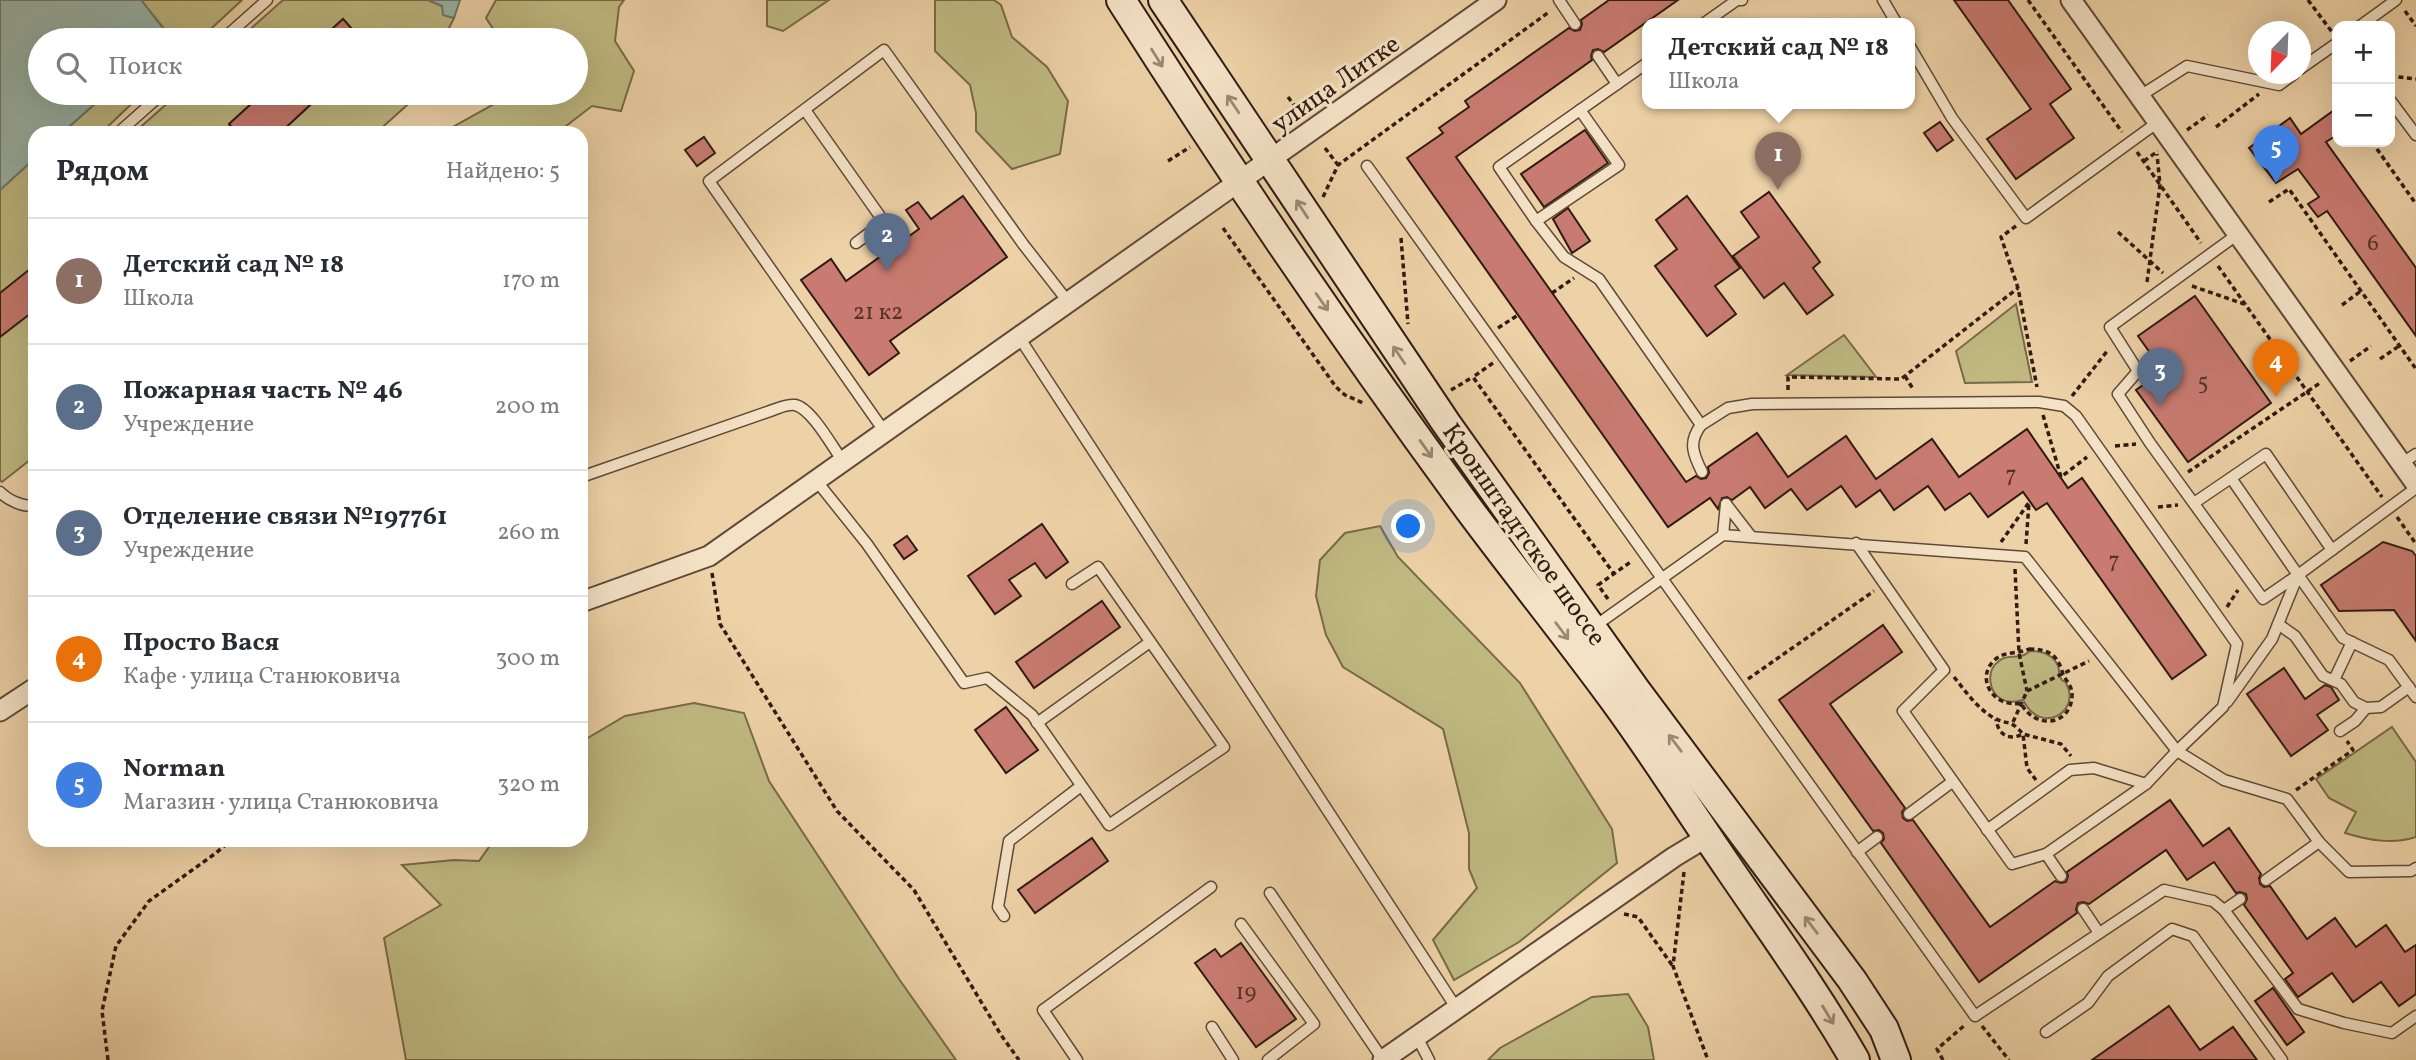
<!DOCTYPE html>
<html lang="ru">
<head>
<meta charset="utf-8">
<style>
	:root { --surface:#fff; --page:#f2f2f3; --text:#2b2b33; --muted:#7c7c81; --line:#e1e1e2; --accent:#0f766e }
	body { margin:0; font-family:Vollkorn,serif; background:var(--page); color:var(--text) }
	.controls { position:absolute; right:21px; top:21px; display:grid; overflow:hidden; border-radius:14px; box-shadow:0 7px 28px #0002 }
	.controls button { width:63px; height:63px; display:grid; place-items:center; padding:0; border:0; border-bottom:2px solid var(--line); background:var(--surface); color:var(--text); font:35px sans-serif }
	.compass { position:absolute; left:2248px; top:21px; width:63px; height:63px; border-radius:50%; background:var(--surface); box-shadow:0 7px 28px #0002; rotate:203deg }
	.you { position:absolute; left:1409px; top:527px; width:24px; height:24px; margin:-18px; border:5px solid #fff; border-radius:50%; background:#1a73e8; box-shadow:0 0 0 10px #1a73e833 }
	.badge { display:grid; place-items:center; width:46px; height:46px; border-radius:50%; background:var(--accent); color:#fff; font-size:23px; font-weight:700 }
	.pin { position:absolute; translate:-50% -58px; filter:drop-shadow(0 2px 4px #0008) }
	.pin::after { content:''; position:absolute; top:37px; width:24px; height:21px; background:inherit; clip-path:polygon(0 0,100% 0,50% 100%) }
	.popup { position:absolute; left:1642px; top:18px; width:273px; height:91px; box-sizing:border-box; display:grid; place-content:center; border-radius:14px; background:var(--surface); filter:drop-shadow(0 2px 5px #0005); font-size:23px; white-space:nowrap; color:var(--muted) }
	.popup b { font-size:26px; color:var(--text) }
	.popup::after { content:''; position:absolute; left:50%; top:100%; margin-left:-14px; border:14px solid transparent; border-top-color:var(--surface) }
	.list { margin:0; padding:0; list-style:none }
	h2 { display:flex; justify-content:space-between; align-items:center; height:91px; margin:0; padding:0 28px; font-size:30px }
	h2 small { font-size:23px; font-weight:400; color:var(--muted) }
	.list li { display:grid; grid-template-columns:46px 1fr auto; gap:21px; align-items:center; box-sizing:border-box; height:126px; padding:0 28px; border-top:2px solid var(--line) }
	.list b { display:block; font-size:26px; white-space:nowrap }
	.list p { margin:0; font-size:23px; white-space:nowrap; color:var(--muted) }
	.list em { font-size:23px; font-style:normal; color:var(--muted) }
	.icon { flex:none; width:38px; height:38px; fill:none; stroke:currentColor; stroke-width:2; stroke-linecap:round; stroke-linejoin:round }
	.map { position:relative; flex:none; width:2416px; height:1060px; overflow:hidden }
	.search { position:absolute; background:var(--surface); box-shadow:0 7px 28px #0002; left:28px; top:28px; width:560px; height:77px; display:flex; align-items:center; gap:18px; box-sizing:border-box; padding:0 24px; border-radius:38px; color:var(--muted); font-size:26px }
	.panel { position:absolute; background:var(--surface); box-shadow:0 7px 28px #0002; left:28px; top:126px; width:560px; height:721px; border-radius:21px }
	.map>svg:first-child { display:block }
	.green { fill:#c0ba82; stroke:#786a4a; stroke-width:2 }
	.water { fill:#9ab7ac; stroke:#6f796e; stroke-width:2 }
	.building { fill:#c97b71; stroke:#2f1b12; stroke-width:2 }
	.lines { fill:none; stroke-linecap:round; stroke-linejoin:round }
	.service-casing { stroke:#5f4937; stroke-width:13 }
	.minor-casing { stroke:#5f4937; stroke-width:23 }
	.secondary-casing { stroke:#2f1b12; stroke-width:32 }
	.path { stroke:#2f1b12; stroke-width:3.5; stroke-dasharray:5 3.5; stroke-linecap:butt }
	.service { stroke:#f4e2c6; stroke-width:10 }
	.minor { stroke:#f4e2c6; stroke-width:19 }
	.secondary { stroke:#f4e2c6; stroke-width:28 }
	.oneway { stroke:#9b8875 }
	.labels { text-anchor:middle; stroke-width:6; stroke-linejoin:round; paint-order:stroke }
	.number-label { font-size:23px; fill:#56332a }
	.street-label { font-size:26px; fill:#2f1b12; stroke:#f4e2c6 }
</style>
</head>
<body>
<div class="map">
<svg width="2416" height="1060" viewBox="0 0 2416 1060">
	<rect width="100%" height="100%" fill="#eed2a7"/>
	<filter id="stains"><feTurbulence type="fractalNoise" baseFrequency=".00286" numOctaves="4"/><feColorMatrix values="0 0 0 0 .2 0 0 0 0 .09 0 0 0 0 .02 0 0 0 .5 -.17"/></filter>
	<radialGradient id="worn" r=".72"><stop offset=".6" stop-color="#630" stop-opacity="0"/><stop offset="1" stop-color="#630" stop-opacity=".3"/></radialGradient>
	<g class="green">
		<path d="M141,0H242L199,40H164L169,35Z"/>
		<path d="M283,0H428L442,6L444,15L454,18L443,40H362L343,19L320,40H238Z"/>
		<path d="M496,0H624L619,7L615,41L634,71L621,111L592,106L557,133H442L514,93H576V40H504L499,38L486,18Z"/>
		<path d="M767,0H829L783,31L767,26Z"/>
		<path d="M935,0H994L1001,5L1012,37L1047,67L1068,101L1060,154L1012,169L976,131V113L970,85L935,51Z"/>
		<path d="M107,93H143L101,133H62Z"/>
		<path d="M179,93H263L229,124L237,133H141L136,131Z"/>
		<path d="M323,93H417L415,98L376,133H280Z"/>
		<path d="M35,158V456L2,482L0,480V190Z"/>
		<path d="M2016,304L2032,382L1965,383L1956,351Z"/>
		<path d="M1844,335L1876,377L1787,375Z"/>
		<path d="M1380,526L1398,557L1520,683L1612,829L1617,863L1519,942L1454,980L1433,940L1477,888L1469,869V833L1443,729L1343,667L1326,635L1316,596L1320,560L1345,533Z"/>
		<path d="M2030,651C2042,651 2053,654 2058,666C2060,671 2058,672 2060,677C2065,686 2063,676 2067,685C2080,712 2041,736 2023,700C2016,702 2008,703 2001,699C1988,691 1986,670 1999,661C2006,655 2012,658 2020,656C2024,656 2027,653 2030,651Z"/>
		<path d="M694,703L744,713L769,781L899,979L956,1060H406L384,938L441,905L402,865L454,860L479,861L494,840H581V742L625,716Z"/>
		<path d="M2392,727L2416,762V837C2393,845 2368,840 2345,833L2356,812L2329,798L2316,779Z"/>
		<path d="M1628,994L1648,1027L1654,1060H1488L1500,1048L1592,997Z"/>
	</g>
	<g class="water">
		<path d="M0,0H141L169,36L164,40H40V93H107L62,133H35V158L0,190Z"/>
		<path d="M428,0H460L454,18L443,15L442,6Z"/>
	</g>
	<g class="building">
		<path d="M1609,0H1678L1604,52L1598,49L1593,50L1591,56L1592,60L1456,157L1686,482L1696,476L1701,479L1706,478L1709,473L1708,467L1757,433L1788,477L1846,436L1876,479L1932,439L1959,477L2027,429L2068,488L2082,478L2206,655L2172,679L2047,503L2036,510L2023,492L1988,517L1970,493L1945,510L1928,486L1894,510L1880,490L1856,507L1841,486L1807,510L1791,489L1765,508L1750,487L1732,500L1727,497L1722,498L1718,509L1710,498L1668,527L1407,158L1443,133L1439,128L1469,107L1465,101L1569,28L1575,31L1580,30L1582,24L1581,20Z"/>
		<path d="M1954,0H2008L2071,89L2050,104L2074,138L2016,179L1987,139L2031,109Z"/>
		<path d="M343,19L362,40H320Z"/>
		<path d="M263,93H323L280,133H237L229,124Z"/>
		<path d="M2337,108V135L2326,142L2416,268V336L2327,211L2318,217L2308,204L2319,197L2298,169L2276,183L2249,148L2290,118L2301,134Z"/>
		<path d="M1940,122L1953,140L1937,151L1924,133Z"/>
		<path d="M1585,130L1608,163L1544,207L1521,174Z"/>
		<path d="M704,137L715,153L697,166L685,150Z"/>
		<path d="M1769,192L1820,262L1813,268L1833,295L1807,314L1784,283L1764,298L1733,256L1759,237L1741,212Z"/>
		<path d="M963,196L1007,257L890,341L899,353L869,375L801,280L831,259L846,281L919,229L906,210L918,202L931,219Z"/>
		<path d="M1687,196L1740,268L1715,286L1736,314L1707,336L1655,266L1677,249L1656,220Z"/>
		<path d="M1568,208L1590,241L1572,253L1553,219Z"/>
		<path d="M35,265V310L0,337V293Z"/>
		<path d="M2195,296L2271,403L2188,462L2136,390L2163,371L2138,336Z"/>
		<path d="M1042,524L1068,562L1046,578L1035,563L1009,580L1021,596L995,614L968,576Z"/>
		<path d="M907,536L917,550L904,559L894,545Z"/>
		<path d="M2383,542L2412,551L2416,556V641L2394,610L2339,611L2321,585Z"/>
		<path d="M1102,601L1120,627L1034,688L1016,662Z"/>
		<path d="M1883,625L1902,652L1830,704L1905,808L1902,812L1903,818L1907,821L1913,820L1990,927L2055,881L2061,883L2066,882L2068,876L2067,872L2170,800L2203,846L2229,828L2261,874L2259,878L2260,884L2264,887L2270,886L2307,939L2335,918L2356,947L2386,925L2405,952L2416,945V994L2399,1006L2381,982L2353,1002L2332,973L2298,997L2285,979L2293,973L2244,905L2247,899L2246,894L2240,892L2236,893L2214,862L2187,880L2166,850L2089,904L2083,902L2078,903L2076,909L2077,913L1979,982L1881,843L1884,839L1883,833L1879,830L1873,831L1779,700Z"/>
		<path d="M2284,668L2305,699L2325,685L2331,687L2339,700L2317,715L2328,730L2291,756L2247,694Z"/>
		<path d="M1006,707L1038,750L1006,773L975,730Z"/>
		<path d="M1092,838L1108,861L1035,913L1018,890Z"/>
		<path d="M1241,943L1296,1019L1256,1047L1195,963L1215,949L1221,957Z"/>
		<path d="M2273,988L2304,1032L2287,1045L2255,1001Z"/>
		<path d="M2169,1006L2200,1050L2233,1027L2257,1060H2092Z"/>
	</g>
	<g class="lines">
		<g class="service-casing">
			<g id="service">
				<path d="M1559,0L1575,24"/>
				<path d="M1883,0L1897,24"/>
				<path d="M1703,24L1737,0H1742"/>
				<path d="M2360,26L2396,0"/>
				<path d="M222,40L267,0"/>
				<path d="M1909,45L1952,118L2026,218L2158,122"/>
				<path d="M1598,56L1617,84"/>
				<path d="M1647,63L1499,167L1536,221L1564,257L1599,279L1701,425C1688,442 1693,454 1702,472"/>
				<path d="M2300,69L2337,43"/>
				<path d="M2140,96L2187,66L2279,85L2294,74"/>
				<path d="M2390,100L2416,135"/>
				<path d="M805,110L884,222L856,243"/>
				<path d="M118,133L163,93"/>
				<path d="M1367,166L1975,1016L2164,890L2213,901L2224,910L2298,1009L2344,1023L2392,1033L2416,1016"/>
				<path d="M1536,221L1619,165L1580,110"/>
				<path d="M2238,234L2110,327L2138,371L2118,394L2150,443L2263,599L2298,575L2343,638L2389,660L2416,697"/>
				<path d="M1019,337L1457,1009"/>
				<path d="M1701,425L1728,408L1752,404L2039,402L2064,406L2076,416L2237,644L2223,707L2177,751L2146,784L2046,854L2012,864L1903,711L1944,670L1856,543"/>
				<path d="M884,431L709,181L884,50L1023,244L1069,303"/>
				<path d="M2401,464L2416,454"/>
				<path d="M581,477L773,410C779,408 787,404 795,405C811,408 832,446 842,460"/>
				<path d="M2231,478L2298,575"/>
				<path d="M815,479L867,544L964,683L987,678L1032,715L1109,825L1224,747L1098,567L1072,584"/>
				<path d="M0,492C8,500 24,508 35,505"/>
				<path d="M2194,503L2266,454L2332,550"/>
				<path d="M1726,504L1750,535"/>
				<path d="M1723,535L1726,504"/>
				<path d="M2278,624L2295,636L2323,676L2341,684L2354,702L2366,708L2381,707L2409,687"/>
				<path d="M1595,626L1723,535L2025,557L2177,751L2224,780L2287,799L2319,842L2349,872L2411,871L2416,868"/>
				<path d="M2334,680L2352,642"/>
				<path d="M2227,702L2272,639L2298,575L2416,488"/>
				<path d="M1037,723L1150,642"/>
				<path d="M2340,731L2355,721L2366,708"/>
				<path d="M1909,814L1952,782"/>
				<path d="M1987,830L2070,770L2094,768L2146,784"/>
				<path d="M1857,852L1877,837"/>
				<path d="M2046,854L2061,876"/>
				<path d="M2266,880L2319,842"/>
				<path d="M1270,893L1383,1060"/>
				<path d="M2083,909L2099,933"/>
				<path d="M2224,910L2240,899"/>
				<path d="M1004,916L998,907L1009,841L1081,786"/>
				<path d="M1241,924L1314,1024L1268,1060"/>
				<path d="M1212,1027L1233,1060"/>
				<path d="M2046,1032L2088,1003L2108,976L2172,929L2193,936L2282,1060"/>
				<path d="M1417,1037L1429,1060"/>
				<path d="M1077,1060L1043,1010L1211,887"/>
			</g>
		</g>
		<g class="minor-casing">
			<g id="minor">
				<path d="M2071,0L2416,484"/>
				<path d="M581,602L709,556L1496,0"/>
				<path d="M0,711L35,688"/>
				<path d="M1383,1060L1674,857L1707,837"/>
			</g>
		</g>
		<g class="secondary-casing">
			<g id="secondary">
				<path d="M1121,0C1231,173 1347,343 1468,508C1517,574 1569,638 1617,704C1657,759 1692,815 1730,870C1773,933 1817,994 1855,1060"/>
				<path d="M1163,0L1446,423L1635,689L1852,980L1884,1029L1896,1060"/>
			</g>
		</g>
		<g class="path">
			<path d="M2028,0L2122,132"/>
			<path d="M2308,0L2332,32"/>
			<path d="M2405,11L2416,26"/>
			<path d="M2390,76L2416,79"/>
			<path d="M1288,97L1301,114"/>
			<path d="M2216,127L2259,94"/>
			<path d="M2187,130L2208,115"/>
			<path d="M2372,142L2416,204"/>
			<path d="M1325,148L1338,165"/>
			<path d="M2137,152L2201,243"/>
			<path d="M1168,161L1190,147"/>
			<path d="M2144,161L2158,151"/>
			<path d="M1323,197L1338,165L1549,12"/>
			<path d="M2269,202L2289,189L2416,369"/>
			<path d="M2016,226L2001,237L2018,288L2037,387"/>
			<path d="M1223,228L1336,387L1345,395L1363,403"/>
			<path d="M2118,232L2163,273"/>
			<path d="M1401,238L1408,324"/>
			<path d="M2218,266L2382,497"/>
			<path d="M2147,282L2160,185L2157,154"/>
			<path d="M2192,286L2244,304"/>
			<path d="M1552,293L1574,278"/>
			<path d="M2342,305L2361,291"/>
			<path d="M1498,328L1518,315"/>
			<path d="M2380,359L2399,346"/>
			<path d="M2350,361L2371,346"/>
			<path d="M1493,363L1473,377L1614,574"/>
			<path d="M1905,376L1913,389"/>
			<path d="M1451,390L1473,377"/>
			<path d="M1788,390V377L1901,379L2018,288"/>
			<path d="M2072,396L2108,350"/>
			<path d="M2043,415L2061,477L2087,457"/>
			<path d="M2115,446L2136,444"/>
			<path d="M2188,472L2320,383"/>
			<path d="M2158,507L2178,505"/>
			<path d="M2397,517L2416,544"/>
			<path d="M2001,542L2030,501"/>
			<path d="M2026,544L2029,503"/>
			<path d="M2015,569L2019,653L2027,691"/>
			<path d="M712,573L720,624L837,811L914,890L1001,1035L1019,1060"/>
			<path d="M1608,599L1598,585L1632,561"/>
			<path d="M2227,607L2238,590"/>
			<path d="M2029,649C2047,649 2057,654 2062,671C2064,680 2073,685 2072,696C2071,726 2034,730 2021,703C1993,709 1973,676 1997,658C2007,651 2018,654 2029,649Z"/>
			<path d="M1954,677C1966,692 1977,708 1994,718C2009,726 2009,718 2023,734C2009,741 1998,735 1996,719"/>
			<path d="M1748,679L1874,591"/>
			<path d="M2013,722L2027,691L2089,661"/>
			<path d="M2036,780L2027,768L2023,734L2061,744L2071,756"/>
			<path d="M2296,790L2353,750L2347,741"/>
			<path d="M1684,872L1673,966L1708,1060"/>
			<path d="M1624,914L1638,917L1672,965"/>
			<path d="M1982,1026L2009,1060"/>
			<path d="M108,1060L102,1011L116,946L149,901L216,853L231,840"/>
			<path d="M1943,1060L1937,1049L1965,1025"/>
		</g>
		<use href="#service" class="service"/>
		<use href="#minor" class="minor"/>
		<use href="#secondary" class="secondary"/>
	</g>
	<defs><path id="oneway-shaft" d="M-6 0H5M1.5-3L5.5 0L1.5 3" fill="none" stroke-width="1.6" stroke-linecap="round" stroke-linejoin="round" transform="scale(1.75)"/></defs>
	<g class="oneway">
		<use href="#oneway-shaft" transform="translate(1157 58) rotate(58)"/>
		<use href="#oneway-shaft" transform="translate(1233 104) rotate(-124)"/>
		<use href="#oneway-shaft" transform="translate(1302 209) rotate(-123)"/>
		<use href="#oneway-shaft" transform="translate(1322 302) rotate(55)"/>
		<use href="#oneway-shaft" transform="translate(1399 355) rotate(-124)"/>
		<use href="#oneway-shaft" transform="translate(1426 449) rotate(55)"/>
		<use href="#oneway-shaft" transform="translate(1562 631) rotate(53)"/>
		<use href="#oneway-shaft" transform="translate(1675 743) rotate(-127)"/>
		<use href="#oneway-shaft" transform="translate(1811 925) rotate(-127)"/>
		<use href="#oneway-shaft" transform="translate(1828 1015) rotate(59)"/>
	</g>
	<g class="labels">
		<g class="number-label">
			<text x="2373" y="250">6</text>
			<text x="878" y="319">21 к2</text>
			<text x="2203" y="389">5</text>
			<text x="2011" y="482">7</text>
			<text x="2114" y="568">7</text>
			<text x="1246" y="999">19</text>
		</g>
		<g class="street-label">
			<text transform="translate(1335 83) rotate(-35)" y="9">улица Литке</text>
			<text transform="translate(1525 534) rotate(55)" y="9">Кронштадтское шоссе</text>
		</g>
	</g>
	<rect width="100%" height="100%" filter="url(#stains)"/>
	<rect width="100%" height="100%" fill="url(#worn)"/>
</svg>
<div class="controls">
<button>+</button>
<button>−</button>
</div>
<svg class="compass" viewBox="-18 -18 36 36"><path d="M0-13l5 13h-10z" fill="#e53935"/><path d="M0 13l5-13h-10z" fill="#7c7c81"/></svg>
<div class="you"></div>
<div class="pin badge" style="left:1778px;top:190px;background:#8d6e63">1</div>
<div class="popup"><b>Детский сад № 18</b>Школа</div>
<div class="pin badge" style="left:887px;top:271px;background:#5c6f8a">2</div>
<div class="pin badge" style="left:2160px;top:406px;background:#5c6f8a">3</div>
<div class="pin badge" style="left:2276px;top:397px;background:#e8710a">4</div>
<div class="pin badge" style="left:2276px;top:183px;background:#3f7fe0">5</div>
<div class="search"><svg class="icon" aria-label="search" viewBox="0 0 24 24"><circle cx="10" cy="10" r="6"/><path d="M15 15l6 6"/></svg>Поиск</div>
<section class="panel">
<h2>Рядом<small>Найдено: 5</small></h2>
<ul class="list">
<li><span class="badge" style="background:#8d6e63">1</span><div><b>Детский сад № 18</b><p>Школа</p></div><em>170 m</em></li>
<li><span class="badge" style="background:#5c6f8a">2</span><div><b>Пожарная часть № 46</b><p>Учреждение</p></div><em>200 m</em></li>
<li><span class="badge" style="background:#5c6f8a">3</span><div><b>Отделение связи №197761</b><p>Учреждение</p></div><em>260 m</em></li>
<li><span class="badge" style="background:#e8710a">4</span><div><b>Просто Вася</b><p>Кафе · улица Станюковича</p></div><em>300 m</em></li>
<li><span class="badge" style="background:#3f7fe0">5</span><div><b>Norman</b><p>Магазин · улица Станюковича</p></div><em>320 m</em></li>
</ul>
</section>
</div>
</body>
</html>
